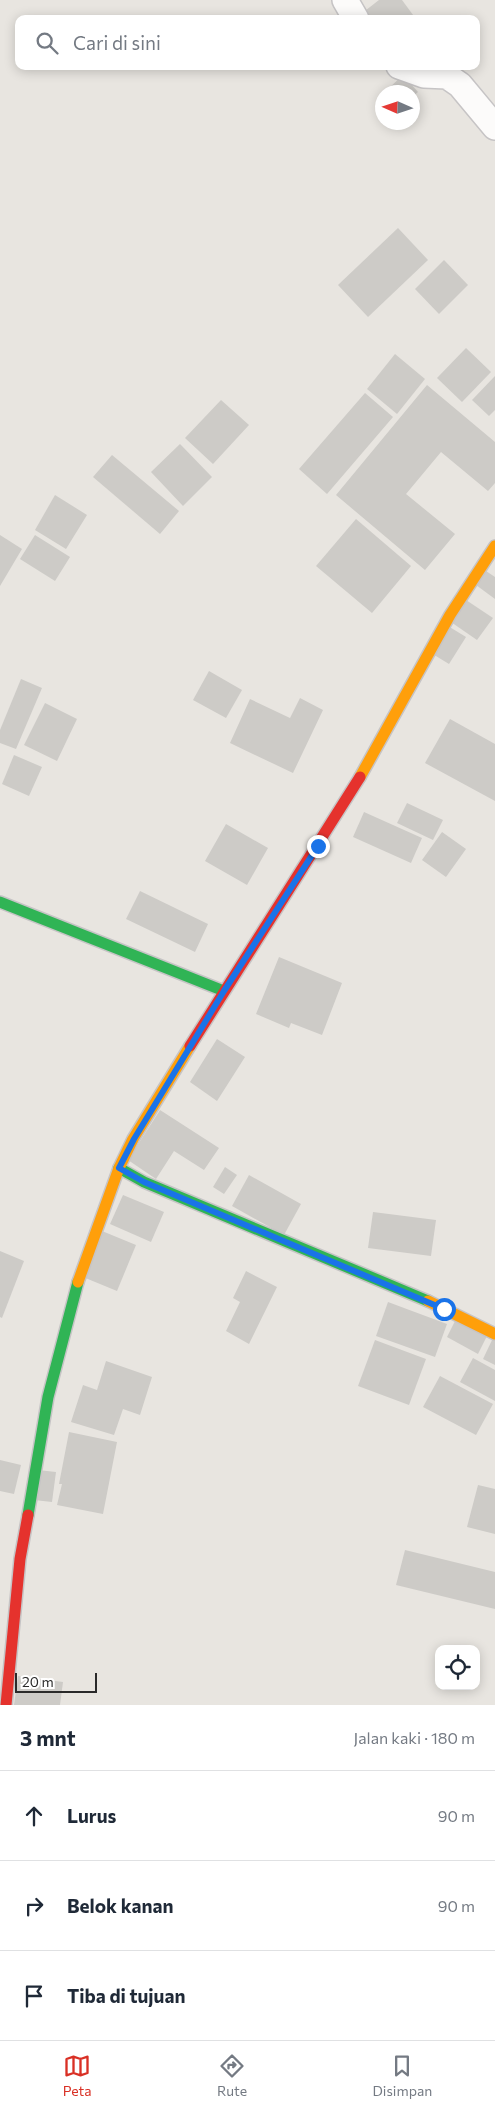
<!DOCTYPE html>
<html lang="id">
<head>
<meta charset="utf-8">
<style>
	:root { --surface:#fff; --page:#f6f6f7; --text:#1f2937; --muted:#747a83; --line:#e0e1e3; --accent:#d93025 }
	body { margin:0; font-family:Commissioner,sans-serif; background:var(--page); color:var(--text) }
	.controls { position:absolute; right:15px; bottom:15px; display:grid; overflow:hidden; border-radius:10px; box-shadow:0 2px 12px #0003 }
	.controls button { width:45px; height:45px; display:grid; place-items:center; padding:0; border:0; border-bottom:1px solid var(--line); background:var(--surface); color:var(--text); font:25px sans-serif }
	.compass { position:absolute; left:375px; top:85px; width:45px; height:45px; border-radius:50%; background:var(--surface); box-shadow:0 2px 12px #0003; rotate:273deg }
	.scale { position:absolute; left:15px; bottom:12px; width:82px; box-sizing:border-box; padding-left:5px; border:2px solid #2a2a2a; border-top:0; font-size:14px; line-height:18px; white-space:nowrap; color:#2a2a2a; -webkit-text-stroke:4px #fff; paint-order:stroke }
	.stop { position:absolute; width:15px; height:15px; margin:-11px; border:4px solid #1a73e8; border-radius:50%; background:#fff }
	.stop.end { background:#1a73e8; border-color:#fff; box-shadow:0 1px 5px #0008 }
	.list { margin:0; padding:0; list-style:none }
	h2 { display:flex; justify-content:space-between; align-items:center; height:65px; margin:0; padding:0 20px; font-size:21px }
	h2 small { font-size:16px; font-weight:400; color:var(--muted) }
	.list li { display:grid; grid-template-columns:32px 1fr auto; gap:15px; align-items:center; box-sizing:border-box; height:90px; padding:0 20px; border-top:1px solid var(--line) }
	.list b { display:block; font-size:19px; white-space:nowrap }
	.list em { font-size:16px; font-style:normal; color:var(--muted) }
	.icon { flex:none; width:28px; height:28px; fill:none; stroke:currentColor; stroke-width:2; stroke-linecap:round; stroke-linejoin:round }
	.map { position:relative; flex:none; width:495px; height:1705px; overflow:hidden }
	.search { position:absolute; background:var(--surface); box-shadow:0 2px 12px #0003; left:15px; right:15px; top:15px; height:55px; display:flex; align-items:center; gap:12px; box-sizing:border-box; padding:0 18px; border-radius:10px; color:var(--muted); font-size:19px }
	.sheet { height:335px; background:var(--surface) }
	nav { display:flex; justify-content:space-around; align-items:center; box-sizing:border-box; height:70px; border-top:1px solid var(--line); background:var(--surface); font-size:14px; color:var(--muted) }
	nav a { display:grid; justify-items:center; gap:2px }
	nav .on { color:var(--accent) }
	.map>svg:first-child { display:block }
	.building { fill:#cdcbc7 }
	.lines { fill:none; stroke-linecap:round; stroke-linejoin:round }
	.street-casing { stroke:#c6c4c5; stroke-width:28 }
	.fast-casing { stroke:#c6c4c5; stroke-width:14 }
	.slow-casing { stroke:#c6c4c5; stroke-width:14 }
	.jam-casing { stroke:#c6c4c5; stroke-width:14 }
	.street { stroke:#fcfbfa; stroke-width:25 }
	.fast { stroke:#30b455; stroke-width:11 }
	.slow { stroke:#ff9f0a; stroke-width:11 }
	.jam { stroke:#e5322d; stroke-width:11 }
	.route { stroke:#1a73e8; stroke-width:6 }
</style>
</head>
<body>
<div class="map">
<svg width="495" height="1705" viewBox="0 0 495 1705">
	<rect width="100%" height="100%" fill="#e8e5e0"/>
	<g class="building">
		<path d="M379,0H402L416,19H364L361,14Z"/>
		<path d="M403,75L418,92L412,97V92H392L389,88Z"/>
		<path d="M398,228L428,260L368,317L338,285Z"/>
		<path d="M444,260L468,285L439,314L415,289Z"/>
		<path d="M466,348L491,372L462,402L437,378Z"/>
		<path d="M395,354L425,379L397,414L367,389Z"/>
		<path d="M495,376V410L489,416L472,400Z"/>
		<path d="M427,385L495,442V483L488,491L441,452L406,494L455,534L425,570L336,495Z"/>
		<path d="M365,393L393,417L327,494L299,469Z"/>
		<path d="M221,400L249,425L213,464L185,438Z"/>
		<path d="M180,444L212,477L183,506L151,472Z"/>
		<path d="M112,455L179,511L160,534L93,477Z"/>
		<path d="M55,495L87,515L66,549L35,530Z"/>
		<path d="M356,519L411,566L372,613L316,566Z"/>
		<path d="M0,535L22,549L0,586Z"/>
		<path d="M35,535L70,557L55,581L20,559Z"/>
		<path d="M486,571L495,577V599L476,585Z"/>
		<path d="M463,598L493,618L477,640L448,620Z"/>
		<path d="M448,626L466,637L449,664L431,653Z"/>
		<path d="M209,671L242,690L226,718L193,700Z"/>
		<path d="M21,679L42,688L16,749L0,743V730Z"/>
		<path d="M300,698L323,710L293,773L230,743L250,699L290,718Z"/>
		<path d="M45,703L77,719L57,761L24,745Z"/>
		<path d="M450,719L495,744V801L425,763Z"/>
		<path d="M14,755L42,767L29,796L2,784Z"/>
		<path d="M407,803L443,820L433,840L397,823Z"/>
		<path d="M364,812L422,838L411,863L353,837Z"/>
		<path d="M226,824L268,848L247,885L205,861Z"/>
		<path d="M442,832L466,849L446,877L422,860Z"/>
		<path d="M140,891L208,924L195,952L126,919Z"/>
		<path d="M279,957L342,983L322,1035L291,1023L289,1028L256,1014Z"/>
		<path d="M217,1039L245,1057L217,1101L190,1082Z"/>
		<path d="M160,1110L219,1148L204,1170L174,1151L156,1179L128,1160Z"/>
		<path d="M225,1167L237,1175L224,1194L213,1187Z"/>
		<path d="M249,1175L301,1204L284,1235L232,1206Z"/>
		<path d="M123,1195L164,1212L151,1242L110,1224Z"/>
		<path d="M373,1212L436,1220L431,1256L368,1248Z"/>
		<path d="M102,1231L136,1245L117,1291L83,1277Z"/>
		<path d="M0,1251L24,1261L2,1318L0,1317Z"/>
		<path d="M246,1271L277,1287L249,1344L226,1331L240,1302L233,1298Z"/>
		<path d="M388,1302L447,1324L435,1357L376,1336Z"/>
		<path d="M457,1317L488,1334L478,1354L447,1337Z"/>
		<path d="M493,1338L495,1339V1365L483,1359Z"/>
		<path d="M375,1340L426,1359L409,1405L358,1386Z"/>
		<path d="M473,1358L495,1370V1401L460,1382Z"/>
		<path d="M106,1361L152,1377L140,1415L123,1409L114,1435L71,1422L83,1385L97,1390Z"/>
		<path d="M440,1376L493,1404L476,1435L423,1407Z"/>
		<path d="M69,1432L117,1442L103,1514L57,1505L62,1484H59Z"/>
		<path d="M0,1460L21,1465L14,1494L0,1491Z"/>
		<path d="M38,1470L56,1472L52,1502L34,1500Z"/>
		<path d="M478,1485L495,1489V1534L467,1527Z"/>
		<path d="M405,1550L495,1572V1609L396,1585Z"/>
		<path d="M18,1676L63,1682L60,1705H14Z"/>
	</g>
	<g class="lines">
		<g class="street-casing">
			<g id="street">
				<path d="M345,0L356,19"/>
				<path d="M399,66L424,75L447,76L460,85L495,127"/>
			</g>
		</g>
		<g class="fast-casing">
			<g id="fast">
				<path d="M0,902L224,991"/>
				<path d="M119,1168L144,1182L428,1301"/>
				<path d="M28,1515L48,1397L78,1282"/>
			</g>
		</g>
		<g class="slow-casing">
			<g id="slow">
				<path d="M360,777L450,615L495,546"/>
				<path d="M78,1282L119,1168L133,1139L190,1046"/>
				<path d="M428,1301L495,1334"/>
			</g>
		</g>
		<g class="jam-casing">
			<g id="jam">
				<path d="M190,1046L360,777"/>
				<path d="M6,1705L20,1559L28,1515"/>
			</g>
		</g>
		<use href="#street" class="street"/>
		<use href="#fast" class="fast"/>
		<use href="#slow" class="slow"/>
		<use href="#jam" class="jam"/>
	</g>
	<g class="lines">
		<path class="route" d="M318,846L224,991L134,1139L119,1168L144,1182L444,1309"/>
	</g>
</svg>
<div class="controls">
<button><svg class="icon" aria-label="locate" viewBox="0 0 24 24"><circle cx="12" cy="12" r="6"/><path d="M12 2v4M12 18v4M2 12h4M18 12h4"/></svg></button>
</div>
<svg class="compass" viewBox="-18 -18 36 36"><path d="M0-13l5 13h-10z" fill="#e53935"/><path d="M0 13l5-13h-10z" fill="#747a83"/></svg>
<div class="scale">20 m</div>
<div class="stop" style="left:444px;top:1309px"></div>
<div class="stop end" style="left:318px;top:846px"></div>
<div class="search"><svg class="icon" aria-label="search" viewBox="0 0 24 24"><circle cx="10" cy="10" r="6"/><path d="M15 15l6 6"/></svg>Cari di sini</div>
</div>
<section class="sheet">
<h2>3 mnt<small>Jalan kaki · 180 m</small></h2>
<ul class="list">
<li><svg class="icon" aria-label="ahead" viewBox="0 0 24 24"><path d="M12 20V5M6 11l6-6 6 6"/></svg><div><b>Lurus</b></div><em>90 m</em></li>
<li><svg class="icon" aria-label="right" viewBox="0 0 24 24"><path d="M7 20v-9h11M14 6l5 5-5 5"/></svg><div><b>Belok kanan</b></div><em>90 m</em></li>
<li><svg class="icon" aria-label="arrive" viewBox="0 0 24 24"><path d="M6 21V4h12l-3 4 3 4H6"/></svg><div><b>Tiba di tujuan</b></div></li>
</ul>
</section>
<nav>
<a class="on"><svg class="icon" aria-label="map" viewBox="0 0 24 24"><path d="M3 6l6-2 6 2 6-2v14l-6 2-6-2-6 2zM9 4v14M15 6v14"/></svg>Peta</a>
<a><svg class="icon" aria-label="directions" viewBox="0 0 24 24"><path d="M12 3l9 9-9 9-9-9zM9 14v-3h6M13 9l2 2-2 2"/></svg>Rute</a>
<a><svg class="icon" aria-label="saved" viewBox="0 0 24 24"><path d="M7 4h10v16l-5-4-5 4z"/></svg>Disimpan</a>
</nav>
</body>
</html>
